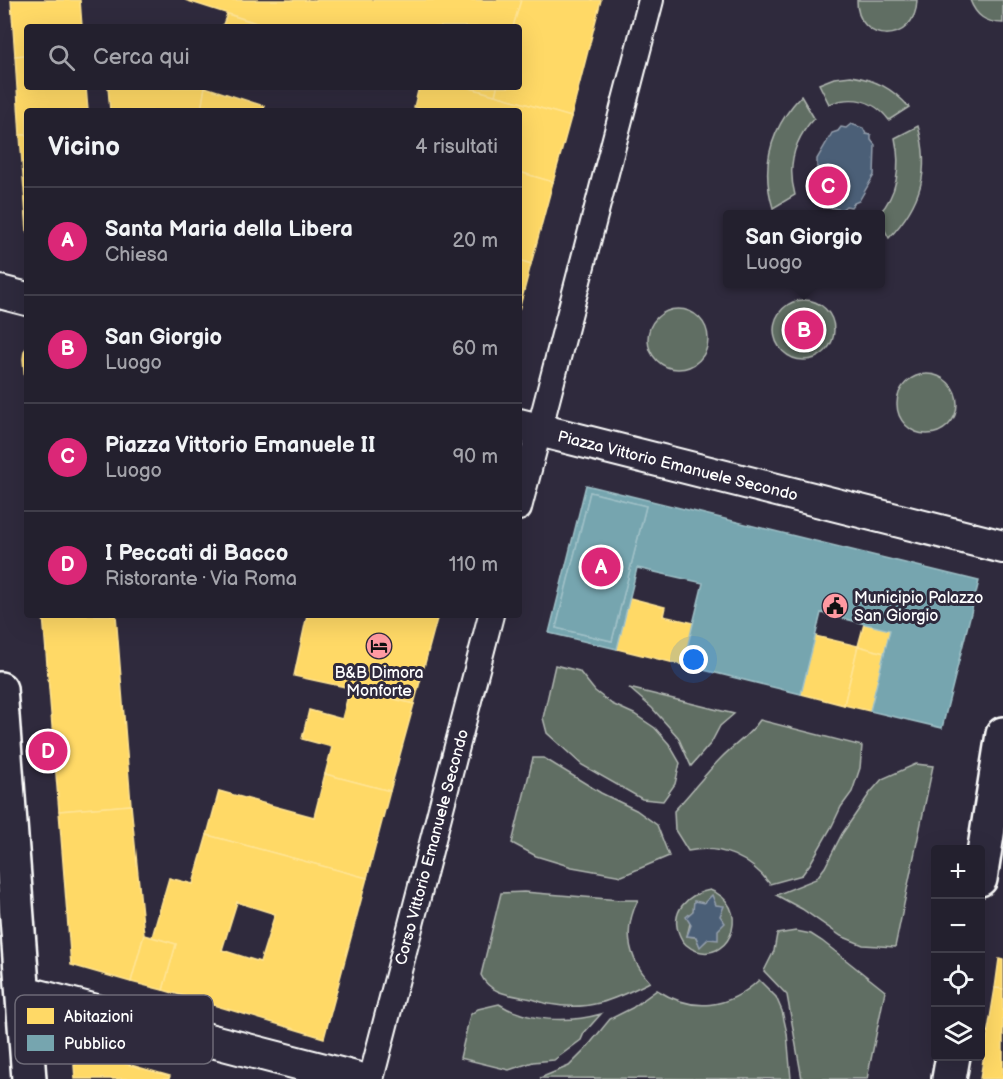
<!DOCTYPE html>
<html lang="it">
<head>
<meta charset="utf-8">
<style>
	:root { --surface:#23202e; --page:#2b2836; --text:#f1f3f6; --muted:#a3a3aa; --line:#403e4a; --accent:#db2777 }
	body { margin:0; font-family:"Balsamiq Sans",sans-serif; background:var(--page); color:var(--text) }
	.controls { position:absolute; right:18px; bottom:18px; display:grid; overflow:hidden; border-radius:6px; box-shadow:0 6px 24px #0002 }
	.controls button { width:54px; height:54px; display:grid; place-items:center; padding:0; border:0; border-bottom:2px solid var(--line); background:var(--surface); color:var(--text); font:30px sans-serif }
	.you { position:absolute; left:694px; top:660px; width:21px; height:21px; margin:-15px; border:4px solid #fff; border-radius:50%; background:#1a73e8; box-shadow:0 0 0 9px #1a73e833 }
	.badge { display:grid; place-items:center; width:39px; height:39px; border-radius:50%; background:var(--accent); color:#fff; font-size:20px; font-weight:700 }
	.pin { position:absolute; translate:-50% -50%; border:3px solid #fff; box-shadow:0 2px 6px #0006 }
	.popup { position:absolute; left:723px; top:210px; width:162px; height:78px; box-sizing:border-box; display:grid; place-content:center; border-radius:6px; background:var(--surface); filter:drop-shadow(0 2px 4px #0005); font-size:20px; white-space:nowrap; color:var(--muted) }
	.popup b { font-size:22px; color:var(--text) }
	.popup::after { content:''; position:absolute; left:50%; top:100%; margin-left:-12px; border:12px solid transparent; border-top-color:var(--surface) }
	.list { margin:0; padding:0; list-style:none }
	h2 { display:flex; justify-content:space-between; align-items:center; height:78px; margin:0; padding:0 24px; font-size:26px }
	h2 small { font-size:20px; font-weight:400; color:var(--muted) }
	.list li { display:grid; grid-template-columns:39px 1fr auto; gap:18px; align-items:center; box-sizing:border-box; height:108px; padding:0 24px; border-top:2px solid var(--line) }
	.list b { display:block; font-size:22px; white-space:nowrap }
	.list p { margin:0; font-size:20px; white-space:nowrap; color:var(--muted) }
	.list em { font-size:20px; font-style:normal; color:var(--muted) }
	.icon { flex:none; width:33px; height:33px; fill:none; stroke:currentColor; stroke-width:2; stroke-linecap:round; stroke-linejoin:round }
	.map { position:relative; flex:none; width:1003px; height:1079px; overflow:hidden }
	.search { position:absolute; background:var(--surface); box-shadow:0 6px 24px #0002; left:24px; top:24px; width:498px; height:66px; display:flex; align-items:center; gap:15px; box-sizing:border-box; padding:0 21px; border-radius:6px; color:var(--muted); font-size:22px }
	.panel { position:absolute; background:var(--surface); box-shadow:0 6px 24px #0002; left:24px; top:108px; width:498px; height:510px; border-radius:6px }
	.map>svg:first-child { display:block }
	.green { fill:#616e63; stroke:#b0b6b1; stroke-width:1.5; fill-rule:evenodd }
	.water { fill:#4c5f77; stroke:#949fad; stroke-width:1.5 }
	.homes { fill:#ffd966; stroke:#ffe494; stroke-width:1.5; fill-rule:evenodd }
	.public { fill:#76a5af; stroke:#9fc0c7; stroke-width:1.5; fill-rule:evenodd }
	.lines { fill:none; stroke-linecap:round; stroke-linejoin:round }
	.pedestrian-casing { stroke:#fff; stroke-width:28 }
	.minor-casing { stroke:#fff; stroke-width:36 }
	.tertiary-casing { stroke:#fff; stroke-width:38 }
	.secondary-casing { stroke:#fff; stroke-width:38 }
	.pedestrian { stroke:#2f2a3d; stroke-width:24 }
	.minor { stroke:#2f2a3d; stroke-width:32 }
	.tertiary { stroke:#2f2a3d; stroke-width:33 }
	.secondary { stroke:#2f2a3d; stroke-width:33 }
	.labels { text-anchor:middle; stroke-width:6; stroke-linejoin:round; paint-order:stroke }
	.street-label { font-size:16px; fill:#fff; stroke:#2f2a3d }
	.poi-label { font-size:16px; fill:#fff; stroke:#2f2a3d; text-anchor:start }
	.key { fill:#2f2a3d; stroke:#6d6a77; stroke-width:1.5 }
	.key-label { font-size:16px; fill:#fff }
</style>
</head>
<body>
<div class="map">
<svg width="1003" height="1079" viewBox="0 0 1003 1079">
	<rect width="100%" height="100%" fill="#2f2a3d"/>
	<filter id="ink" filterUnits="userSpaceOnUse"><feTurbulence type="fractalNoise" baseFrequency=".0167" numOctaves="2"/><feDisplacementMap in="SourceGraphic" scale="12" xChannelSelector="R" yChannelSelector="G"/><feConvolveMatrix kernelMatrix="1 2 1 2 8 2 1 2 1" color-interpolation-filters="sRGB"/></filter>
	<g filter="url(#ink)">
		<g class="green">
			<path d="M857,0H917C916,46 856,45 857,0Z"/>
			<path d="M970,0H1003V23C986,23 976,16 970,0Z"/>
			<path d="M851,76C876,80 892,88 909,107L889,120C874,100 853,95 829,104L819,84L834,78Z"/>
			<path d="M801,96L814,118C794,140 787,166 795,195L773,208C760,165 771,128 801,96Z"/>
			<path d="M918,126C931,171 921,204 889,238L881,223L880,214H879C898,193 901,166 895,138Z"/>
			<circle cx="804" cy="330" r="30"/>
			<circle cx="678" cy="339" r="30"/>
			<circle cx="927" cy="404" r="30"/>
			<path d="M555,665L579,671L595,691L612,704L634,714L655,728L669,744L680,763L675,784L663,801L642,799L582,765L547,733L543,718Z"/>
			<path d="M629,688L734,714L720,726L711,743L691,766L678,737L652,708Z"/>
			<path d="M760,720L862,746L860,768L852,792L841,807L832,826L810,864L802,875L770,884C750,858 721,844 688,851L675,830L674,811C691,793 705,774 722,757C735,744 750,735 760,720Z"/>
			<path d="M533,758H544L601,793L636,810L657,825L669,856L622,876L572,867L536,856L512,843Z"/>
			<path d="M916,764L933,766L895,947L863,945L841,936L802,909L776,895L816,879L825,867L842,834L870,793L882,779Z"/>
			<path d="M710,890C751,905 732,962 697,951C689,948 683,944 680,936C669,912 687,894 710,890ZM704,903L708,939L700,946L696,937L687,936L693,911Z"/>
			<path d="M524,892L620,900H638C623,930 627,957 650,982C615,999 590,1012 549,1004C542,1003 535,999 527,998C509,995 489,993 481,975L501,893Z"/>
			<path d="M796,931L811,934L822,941L885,991L867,1079H802L787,995L764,971L774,951L777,934Z"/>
			<path d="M759,980L776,997L782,1011L787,1033L791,1079L540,1078L569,1066L584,1051L610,1019L632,1008L657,990C693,1013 728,1009 759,980Z"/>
			<path d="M499,1004C527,1022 569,1023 601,1014L584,1033L581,1040L554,1060L533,1062L509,1070L460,1058L470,1015L478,1009Z"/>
		</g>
		<g class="water">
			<path d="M851,124L863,128L866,134L871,135V140L875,145L874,175L859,201L854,203L851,207L846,206L841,210L829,207L826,201L821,199V194L817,190V159L832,133L838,131L841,127L846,128Z"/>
			<path d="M712,895L716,905L724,906L720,916L725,923L718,930V940L708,939L700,947L696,937L687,936L691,925L686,917L693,911L694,901L704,903Z"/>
		</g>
		<g class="homes">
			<path d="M11,0H80L82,27H27V55L15,56Z"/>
			<path d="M185,0H521L513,27H269Z"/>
			<path d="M521,0H601L571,117L495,95L497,87H519V27H513Z"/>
			<path d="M227,14L259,24V27H222Z"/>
			<path d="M27,55V87H86L88,111H27V135H20L15,56Z"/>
			<path d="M108,87H205L201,111H110Z"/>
			<path d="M205,87L264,106L265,111H201Z"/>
			<path d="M419,87H467L571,117L553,182L519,172V111H426L414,107Z"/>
			<path d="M467,87H497L495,95Z"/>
			<path d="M20,135H27V233V231Z"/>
			<path d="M519,172L553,182L531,264L519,260Z"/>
			<path d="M519,260L531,264L519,310Z"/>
			<path d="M27,347V404L23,359L24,351Z"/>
			<path d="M630,598L665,607L663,616L694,623L683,665L617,649Z"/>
			<path d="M43,615H116L131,805L59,811Z"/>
			<path d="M307,615H438L414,704L350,688L294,676Z"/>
			<path d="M864,624L890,630L884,653L858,646Z"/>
			<path d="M815,636L858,646L844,705L801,694Z"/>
			<path d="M858,646L884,653L870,711L844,705Z"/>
			<path d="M350,688L414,704L390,791L325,774L332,747L302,739L309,710L342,719Z"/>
			<path d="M325,774L390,791L367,878L207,835L219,791L314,817Z"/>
			<path d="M131,805L144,935L131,982L71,965L59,811Z"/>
			<path d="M207,835L367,878L324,1038L163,990L176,944L152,937L169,878L193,884ZM237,902L275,914L260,962L222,950Z"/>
			<path d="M144,935L176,944L163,990L131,982Z"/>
			<path d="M999,959L1003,960V989L995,988Z"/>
			<path d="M995,988L1003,989V1079H980Z"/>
			<path d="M91,1054L170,1076L169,1079H75L74,1065Z"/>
		</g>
		<g class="public">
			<path d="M586,485L979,581L942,728L870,711L890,630L821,613L801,694L683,665L703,583L637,568L617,649L549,633ZM590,492L646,506L612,641L556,628Z"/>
			<path d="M590,492L646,506L612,641L556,628Z"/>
		</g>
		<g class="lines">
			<g class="pedestrian-casing">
				<g id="pedestrian">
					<path d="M519,508L651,0"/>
					<path d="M371,1079L491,615"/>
				</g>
			</g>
			<g class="minor-casing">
				<g id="minor">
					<path d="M0,292L27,299"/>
					<path d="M519,425L1003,547"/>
					<path d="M23,992L359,1079"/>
				</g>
			</g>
			<g class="tertiary-casing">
				<path id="tertiary" d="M0,689L29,1079"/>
			</g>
			<g class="secondary-casing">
				<g id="secondary">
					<path d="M980,879L1003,734"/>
					<path d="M949,1079L953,1056"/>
				</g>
			</g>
			<use href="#pedestrian" class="pedestrian"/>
			<use href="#minor" class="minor"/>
			<use href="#tertiary" class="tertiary"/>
			<use href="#secondary" class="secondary"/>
		</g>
	</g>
	<defs>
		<g id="civic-disc" transform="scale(1.35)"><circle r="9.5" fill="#ff9aa2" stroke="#2f2a3d"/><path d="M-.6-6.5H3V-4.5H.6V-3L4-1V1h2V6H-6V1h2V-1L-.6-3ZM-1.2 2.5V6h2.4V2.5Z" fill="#111"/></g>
		<g id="hotel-disc" transform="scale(1.35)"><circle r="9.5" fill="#ff9aa2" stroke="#2f2a3d"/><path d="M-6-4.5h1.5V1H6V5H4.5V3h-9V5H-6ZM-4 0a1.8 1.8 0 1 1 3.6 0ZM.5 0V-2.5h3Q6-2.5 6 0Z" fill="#111"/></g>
	</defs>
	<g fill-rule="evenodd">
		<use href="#civic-disc" x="835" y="606"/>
		<use href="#hotel-disc" x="379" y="646"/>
	</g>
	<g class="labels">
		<g class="street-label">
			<text transform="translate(678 465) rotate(14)" y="6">Piazza Vittorio Emanuele Secondo</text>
			<text transform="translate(431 847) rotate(-75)" y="6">Corso Vittorio Emanuele Secondo</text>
		</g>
		<g class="poi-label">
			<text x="854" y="603">Municipio Palazzo<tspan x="854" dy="18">San Giorgio</tspan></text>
			<text x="379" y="678" text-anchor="middle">B&amp;B Dimora<tspan x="379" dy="18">Monforte</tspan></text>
		</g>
	</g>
	<rect x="15" y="995" width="198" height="69" rx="9" class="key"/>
	<rect x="27" y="1008" width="27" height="16" fill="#ffd966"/>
	<rect x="27" y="1035" width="27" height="16" fill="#76a5af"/>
	<g class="key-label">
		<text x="64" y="1022">Abitazioni</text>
		<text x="64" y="1049">Pubblico</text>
	</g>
</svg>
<div class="controls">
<button>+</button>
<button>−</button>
<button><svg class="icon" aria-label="locate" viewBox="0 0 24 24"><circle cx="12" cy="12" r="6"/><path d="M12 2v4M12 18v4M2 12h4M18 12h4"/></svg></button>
<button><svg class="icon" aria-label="layers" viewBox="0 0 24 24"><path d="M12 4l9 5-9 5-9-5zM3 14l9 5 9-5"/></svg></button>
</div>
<div class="you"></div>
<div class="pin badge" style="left:601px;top:567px">A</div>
<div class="pin badge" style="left:804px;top:330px">B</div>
<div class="popup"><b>San Giorgio</b>Luogo</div>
<div class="pin badge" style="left:828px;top:186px">C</div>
<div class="pin badge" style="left:48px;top:751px">D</div>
<div class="search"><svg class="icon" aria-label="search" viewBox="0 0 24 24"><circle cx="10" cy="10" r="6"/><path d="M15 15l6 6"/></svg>Cerca qui</div>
<section class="panel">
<h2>Vicino<small>4 risultati</small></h2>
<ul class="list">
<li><span class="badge">A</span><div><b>Santa Maria della Libera</b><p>Chiesa</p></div><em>20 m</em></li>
<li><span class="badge">B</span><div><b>San Giorgio</b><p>Luogo</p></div><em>60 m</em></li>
<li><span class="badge">C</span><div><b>Piazza Vittorio Emanuele II</b><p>Luogo</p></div><em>90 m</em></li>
<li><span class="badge">D</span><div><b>I Peccati di Bacco</b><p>Ristorante · Via Roma</p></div><em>110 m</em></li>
</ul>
</section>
</div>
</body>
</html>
